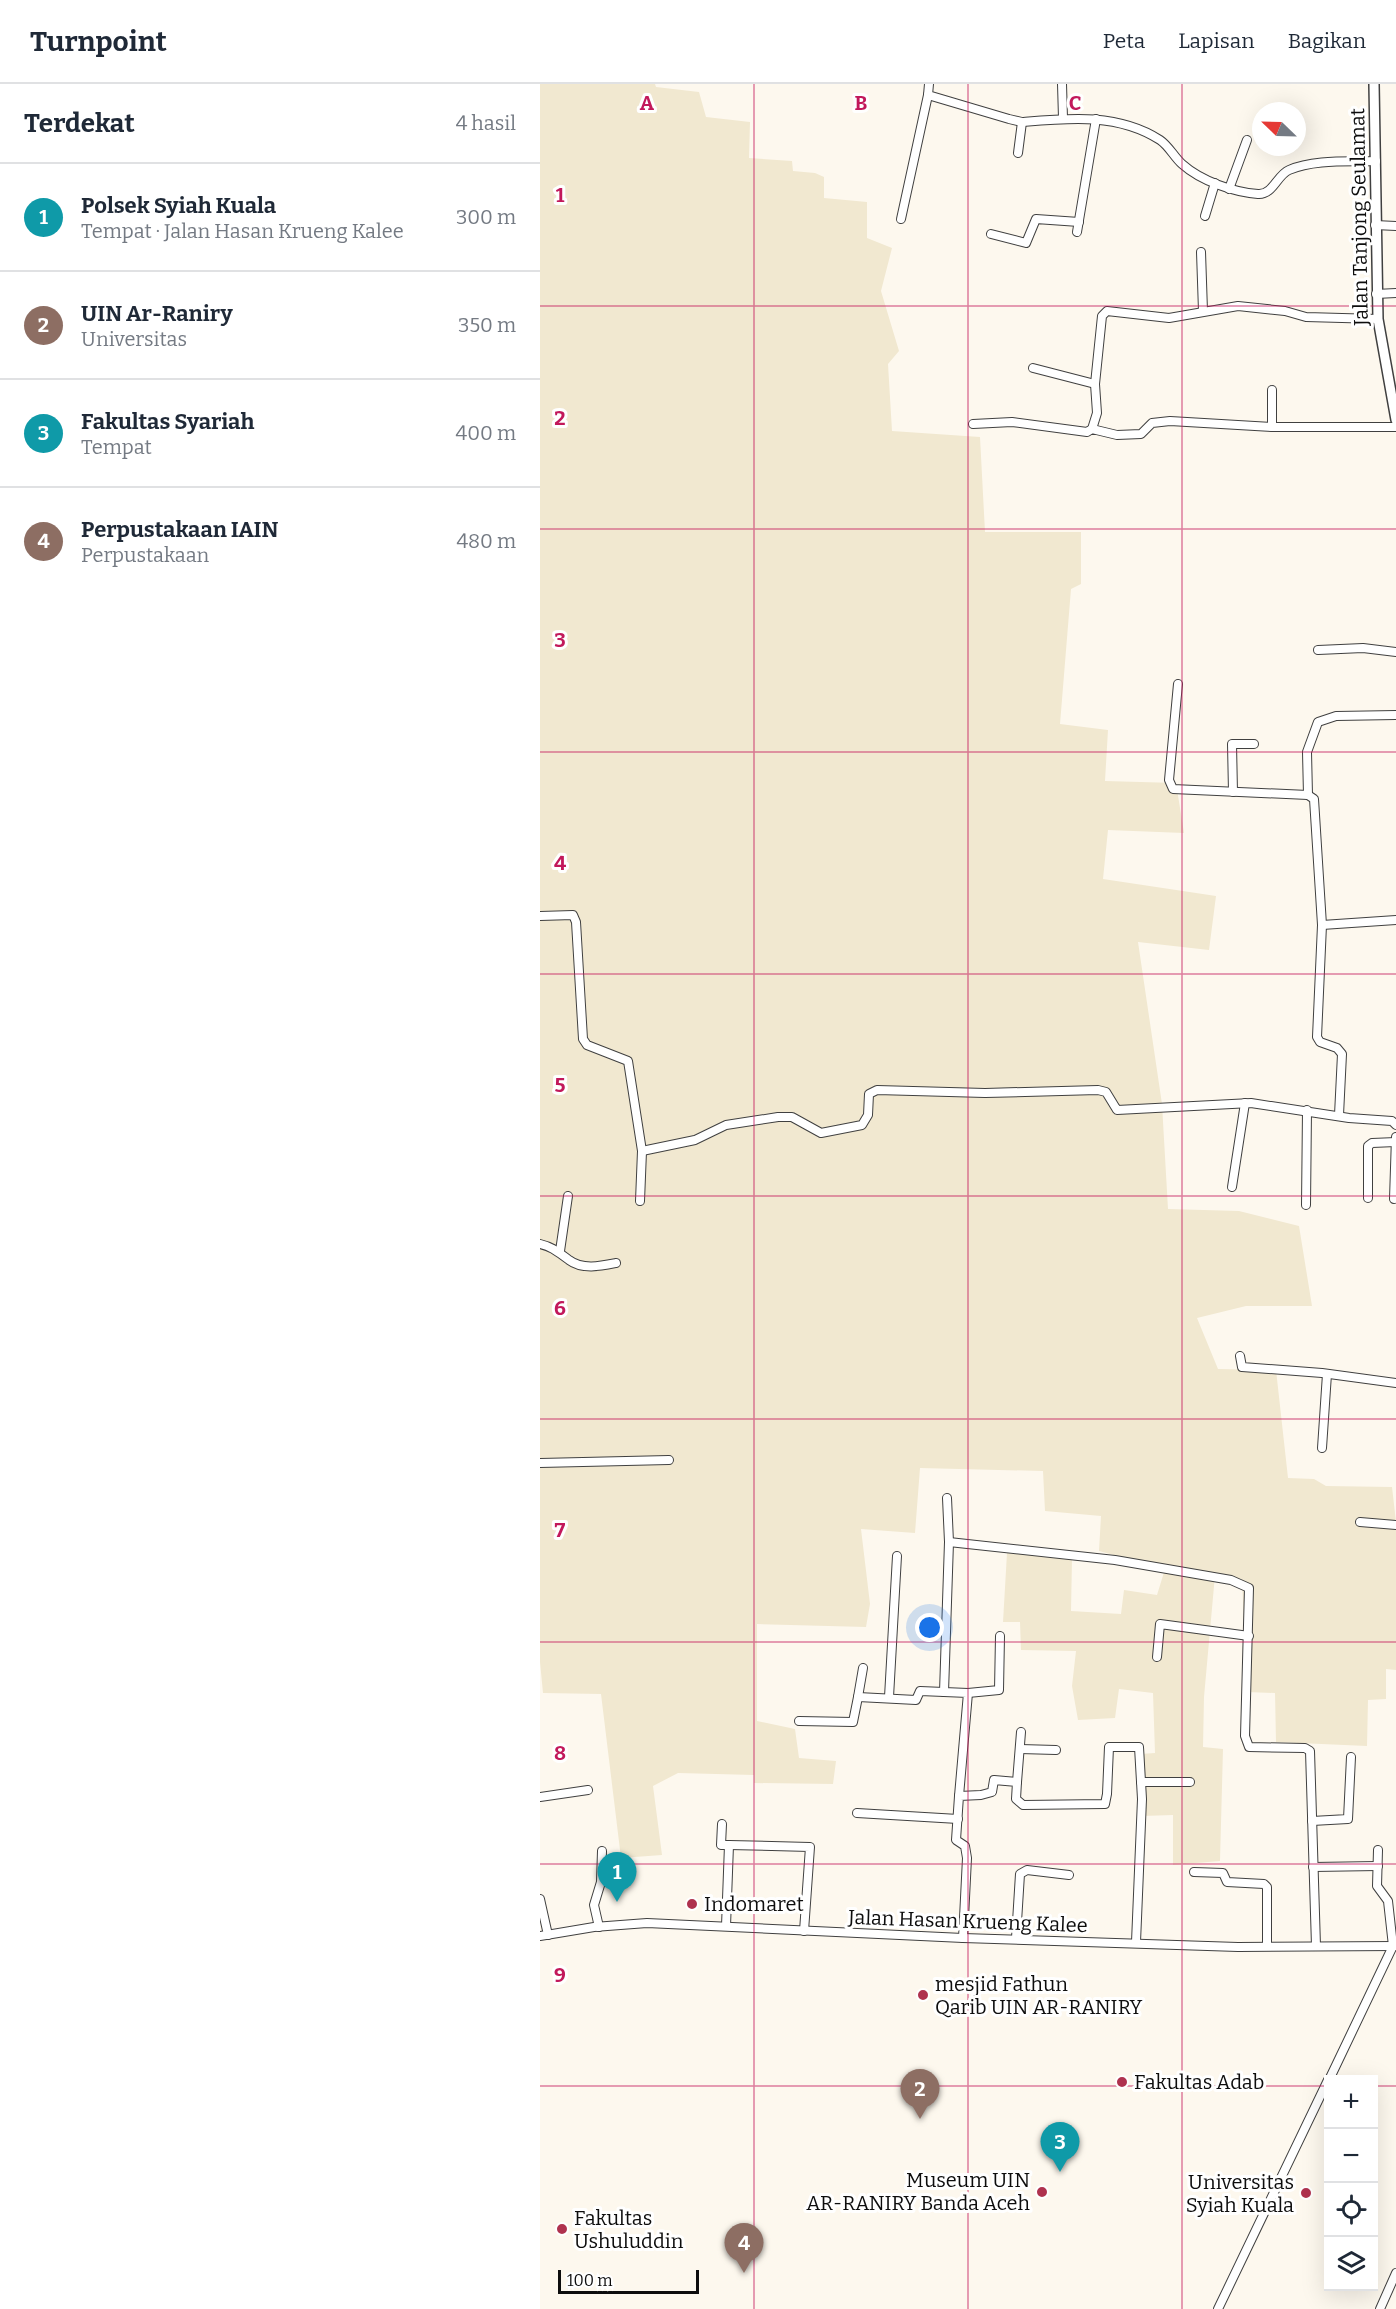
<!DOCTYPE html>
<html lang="id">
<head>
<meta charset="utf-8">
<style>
	:root { --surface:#fff; --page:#f2f2f3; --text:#1f2937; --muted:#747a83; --line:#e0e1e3; --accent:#111827 }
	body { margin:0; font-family:Bitter,serif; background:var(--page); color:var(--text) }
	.controls { position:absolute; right:18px; bottom:18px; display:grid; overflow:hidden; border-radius:0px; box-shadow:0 6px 24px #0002 }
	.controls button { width:54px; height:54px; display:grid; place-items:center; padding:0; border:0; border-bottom:2px solid var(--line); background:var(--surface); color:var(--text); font:30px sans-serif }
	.compass { position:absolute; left:712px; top:18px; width:54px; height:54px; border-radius:50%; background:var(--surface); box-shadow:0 6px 24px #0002; rotate:293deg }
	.scale { position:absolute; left:18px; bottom:15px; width:141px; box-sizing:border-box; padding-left:6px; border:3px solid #0d0d0d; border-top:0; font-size:16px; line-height:21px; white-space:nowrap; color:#0d0d0d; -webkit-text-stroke:4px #fff; paint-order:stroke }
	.you { position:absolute; left:390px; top:1544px; width:21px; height:21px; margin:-15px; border:4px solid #fff; border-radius:50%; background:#1a73e8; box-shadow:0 0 0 9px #1a73e833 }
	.badge { display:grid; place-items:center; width:39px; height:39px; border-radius:50%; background:var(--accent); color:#fff; font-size:20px; font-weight:700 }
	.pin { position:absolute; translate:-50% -50px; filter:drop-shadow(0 2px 3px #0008) }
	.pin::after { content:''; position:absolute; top:32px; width:21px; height:18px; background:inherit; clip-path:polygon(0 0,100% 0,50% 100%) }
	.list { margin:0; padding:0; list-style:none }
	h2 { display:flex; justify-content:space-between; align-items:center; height:78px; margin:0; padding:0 24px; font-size:26px }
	h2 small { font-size:20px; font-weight:400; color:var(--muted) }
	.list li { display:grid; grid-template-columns:39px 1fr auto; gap:18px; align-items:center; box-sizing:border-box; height:108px; padding:0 24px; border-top:2px solid var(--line) }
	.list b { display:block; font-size:22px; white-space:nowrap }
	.list p { margin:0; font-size:20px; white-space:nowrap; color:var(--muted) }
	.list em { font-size:20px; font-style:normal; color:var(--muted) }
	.icon { flex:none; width:33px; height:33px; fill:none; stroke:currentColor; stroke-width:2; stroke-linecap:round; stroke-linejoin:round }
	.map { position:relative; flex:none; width:856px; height:2225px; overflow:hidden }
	header { display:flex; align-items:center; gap:36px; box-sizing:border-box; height:84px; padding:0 30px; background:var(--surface); border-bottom:2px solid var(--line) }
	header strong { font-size:28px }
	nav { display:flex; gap:33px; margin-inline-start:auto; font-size:21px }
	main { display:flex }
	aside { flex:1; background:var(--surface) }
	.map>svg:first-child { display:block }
	.farmland { fill:#f1e8d0 }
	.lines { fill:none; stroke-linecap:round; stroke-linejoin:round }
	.minor-casing { stroke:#404040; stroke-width:10 }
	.tertiary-casing { stroke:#404040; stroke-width:12 }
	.minor { stroke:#fff; stroke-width:8 }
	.tertiary { stroke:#fff; stroke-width:9 }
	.grid { fill:none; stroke:#c2185b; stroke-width:1.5; stroke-opacity:0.55 }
	.poi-dot { fill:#af324e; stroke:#fff; stroke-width:2 }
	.labels { text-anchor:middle; stroke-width:6; stroke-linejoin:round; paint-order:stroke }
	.street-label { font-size:20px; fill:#0d0d0d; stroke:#fff }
	.poi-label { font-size:20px; fill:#0d0d0d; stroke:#fff; text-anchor:start }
	.grid-label { font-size:20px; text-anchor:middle; font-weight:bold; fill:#c2185b; stroke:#fff; stroke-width:6; stroke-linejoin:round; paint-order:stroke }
</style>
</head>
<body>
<header>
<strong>Turnpoint</strong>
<nav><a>Peta</a><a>Lapisan</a><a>Bagikan</a></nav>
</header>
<main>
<aside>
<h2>Terdekat<small>4 hasil</small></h2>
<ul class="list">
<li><span class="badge" style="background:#0f9aa8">1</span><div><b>Polsek Syiah Kuala</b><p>Tempat · Jalan Hasan Krueng Kalee</p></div><em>300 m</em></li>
<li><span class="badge" style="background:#8d6e63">2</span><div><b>UIN Ar-Raniry</b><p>Universitas</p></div><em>350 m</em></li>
<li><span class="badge" style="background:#0f9aa8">3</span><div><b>Fakultas Syariah</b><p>Tempat</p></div><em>400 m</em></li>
<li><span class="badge" style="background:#8d6e63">4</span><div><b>Perpustakaan IAIN</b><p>Perpustakaan</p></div><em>480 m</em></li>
</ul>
</aside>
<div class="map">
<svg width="856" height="2225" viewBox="0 0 856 2225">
	<rect width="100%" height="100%" fill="#fdf8ee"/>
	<path class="farmland" d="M0,0H115L116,3L159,8L166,33L210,38L209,74L252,77L253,87L275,89L284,93V114L327,118V154L352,164L341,207L359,267L348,280L352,347L440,353L445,448H541V500L531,505L520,640L568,646L565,697L636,699L644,749L568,746L563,795L676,812L669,866L598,858L622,1020L628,1125L699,1127L759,1142L772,1222H706L657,1234L678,1285L736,1286L748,1394L774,1395L786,1402L852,1403L856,1438V1586L846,1585V1615L828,1616L827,1662L736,1658L735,1609L707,1608L702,1495L675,1491L664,1613L663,1663L683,1665L680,1777L633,1781V1731L602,1732L600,1670L615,1669L613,1609L579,1605L575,1634L538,1636L532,1602L536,1567L481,1566L480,1538H463L467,1469L532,1475L531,1527L581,1530L584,1506L617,1511L625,1485L559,1467L561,1432L505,1427L503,1387L380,1384L375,1449L321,1445L330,1520L326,1543L217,1540V1637L255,1645L259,1674L296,1677L293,1700L214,1699V1691L138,1689L113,1702L122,1771L81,1774L61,1610L3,1609L0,1578Z"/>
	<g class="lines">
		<g class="minor-casing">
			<g id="minor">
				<path d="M389,0L388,11L469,35L482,38C529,34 578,29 620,56C629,62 634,73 642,80C661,97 693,108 718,110C733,111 737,91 749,86C774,75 809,78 836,77"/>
				<path d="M522,0L523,34"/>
				<path d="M478,69L482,38"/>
				<path d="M689,105L707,56"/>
				<path d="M665,132L675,99"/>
				<path d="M361,135L388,11"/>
				<path d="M835,141L856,142"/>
				<path d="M537,148L556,35"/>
				<path d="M451,150L486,159L496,135L539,138"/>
				<path d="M661,168L663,227"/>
				<path d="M836,210L856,209"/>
				<path d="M493,284L555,300"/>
				<path d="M732,306V343"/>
				<path d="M433,340L472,338L547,348L552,345L577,351L601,350L612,339L630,337L732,343H856"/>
				<path d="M552,345L557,329L555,300L562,232L567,227L629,234L698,222L745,227L766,233L838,235"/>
				<path d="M778,566L823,564L856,568"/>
				<path d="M638,600L629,696L633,705L768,711L774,715L782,841L777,953L780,958L797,964L802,970L799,1031"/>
				<path d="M693,708L692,660H714"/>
				<path d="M768,711L767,668L778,638L796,632L856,631"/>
				<path d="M0,832L33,831L36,838L43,955L47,961L88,977L102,1067L100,1117"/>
				<path d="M782,841L856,836"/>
				<path d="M102,1067L155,1056L186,1041L238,1033H252L281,1049L322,1041L328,1031L329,1010L337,1006L445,1009L558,1006L566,1008L577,1026L711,1019L809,1034L852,1037L856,1041"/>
				<path d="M692,1103L705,1019"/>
				<path d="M828,1114V1062L832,1059L856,1058"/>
				<path d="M854,1115L856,1053"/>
				<path d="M766,1121L767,1026"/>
				<path d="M0,1160C13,1163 19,1169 29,1176C42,1186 61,1182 76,1179"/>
				<path d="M20,1167L28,1112"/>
				<path d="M700,1272L702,1283L782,1289L856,1299"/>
				<path d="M782,1364L787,1290"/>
				<path d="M0,1379L129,1376"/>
				<path d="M407,1414L409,1458L404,1608L428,1609L419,1712"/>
				<path d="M820,1438L856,1441"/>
				<path d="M409,1458L575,1476L691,1496L709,1504L705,1652L709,1663L765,1664L770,1667L776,1862"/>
				<path d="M617,1573L620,1540L709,1552"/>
				<path d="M428,1609L459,1606L460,1552"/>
				<path d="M318,1613L323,1584"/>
				<path d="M349,1613L357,1472"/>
				<path d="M259,1637L313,1638L318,1613L376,1616L380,1607L404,1608"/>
				<path d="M480,1665L516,1666"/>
				<path d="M477,1698L481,1648"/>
				<path d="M601,1698H650"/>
				<path d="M0,1713L48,1706"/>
				<path d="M317,1729L418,1735"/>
				<path d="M772,1737L808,1735L811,1673"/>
				<path d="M182,1740L181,1761H189L186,1842"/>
				<path d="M189,1761L270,1763L264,1847"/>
				<path d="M773,1783L838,1782"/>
				<path d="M654,1788L683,1789L687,1798L724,1800L727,1803V1862"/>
				<path d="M0,1815L8,1851"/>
				<path d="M59,1843L54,1821L61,1798L62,1767"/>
				<path d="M0,1852L54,1843L107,1839L423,1854L698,1863L856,1862"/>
				<path d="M423,1854L427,1774L425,1762L416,1756L419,1712L441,1711L452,1708L454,1696L477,1698L476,1715L483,1721L565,1720L567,1710L569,1663H599L602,1715L596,1858"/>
				<path d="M476,1854L480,1790L487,1786L529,1791"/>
				<path d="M789,1996L853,1862L848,1817L837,1802L838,1766"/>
				<path d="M678,2225L788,1996"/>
				<path d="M840,2225L856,2189"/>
			</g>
		</g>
		<g class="tertiary-casing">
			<path id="tertiary" d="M834,0L838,235L856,336"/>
		</g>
		<use href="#minor" class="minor"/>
		<use href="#tertiary" class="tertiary"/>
	</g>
	<path class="grid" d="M214,0V2225M428,0V2225M642,0V2225M0,222H856M0,445H856M0,668H856M0,890H856M0,1112H856M0,1335H856M0,1558H856M0,1780H856M0,2002H788M834,2002H856"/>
	<g class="poi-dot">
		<circle cx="152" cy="1820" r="6"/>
		<circle cx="383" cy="1911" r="6"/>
		<circle cx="582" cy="1998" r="6"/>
		<circle cx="502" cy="2108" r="6"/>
		<circle cx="766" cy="2109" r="6"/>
		<circle cx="22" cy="2145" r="6"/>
	</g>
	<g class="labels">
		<g class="street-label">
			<text transform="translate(819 133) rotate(-91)" y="7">Jalan Tanjong Seulamat</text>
			<text transform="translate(428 1837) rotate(2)" y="7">Jalan Hasan Krueng Kalee</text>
		</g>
		<g class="poi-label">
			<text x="164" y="1827">Indomaret</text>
			<text x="395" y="1907">mesjid Fathun<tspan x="395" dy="23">Qarib UIN AR-RANIRY</tspan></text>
			<text x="594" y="2005">Fakultas Adab</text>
			<text x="490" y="2103" text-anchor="end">Museum UIN<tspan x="490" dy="23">AR-RANIRY Banda Aceh</tspan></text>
			<text x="754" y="2105" text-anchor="end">Universitas<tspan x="754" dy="23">Syiah Kuala</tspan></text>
			<text x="34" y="2141">Fakultas<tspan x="34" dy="23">Ushuluddin</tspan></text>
		</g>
	</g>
	<g class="grid-label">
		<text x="107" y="26">A</text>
		<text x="321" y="26">B</text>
		<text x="535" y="26">C</text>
		<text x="20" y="118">1</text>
		<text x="20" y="341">2</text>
		<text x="20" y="563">3</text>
		<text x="20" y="786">4</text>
		<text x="20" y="1008">5</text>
		<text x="20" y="1231">6</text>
		<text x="20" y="1453">7</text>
		<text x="20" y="1676">8</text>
		<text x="20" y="1898">9</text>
	</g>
</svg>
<div class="controls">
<button>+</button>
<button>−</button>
<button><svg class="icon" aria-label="locate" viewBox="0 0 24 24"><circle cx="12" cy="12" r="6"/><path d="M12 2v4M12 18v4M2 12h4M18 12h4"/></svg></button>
<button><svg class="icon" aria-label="layers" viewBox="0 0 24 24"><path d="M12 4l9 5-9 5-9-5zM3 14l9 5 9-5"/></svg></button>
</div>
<svg class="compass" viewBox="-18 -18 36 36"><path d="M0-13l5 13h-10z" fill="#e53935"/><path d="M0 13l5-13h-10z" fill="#747a83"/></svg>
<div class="scale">100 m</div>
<div class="you"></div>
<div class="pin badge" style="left:77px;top:1818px;background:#0f9aa8">1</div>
<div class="pin badge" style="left:380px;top:2035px;background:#8d6e63">2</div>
<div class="pin badge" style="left:520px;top:2088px;background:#0f9aa8">3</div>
<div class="pin badge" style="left:204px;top:2189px;background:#8d6e63">4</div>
</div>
</main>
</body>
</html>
